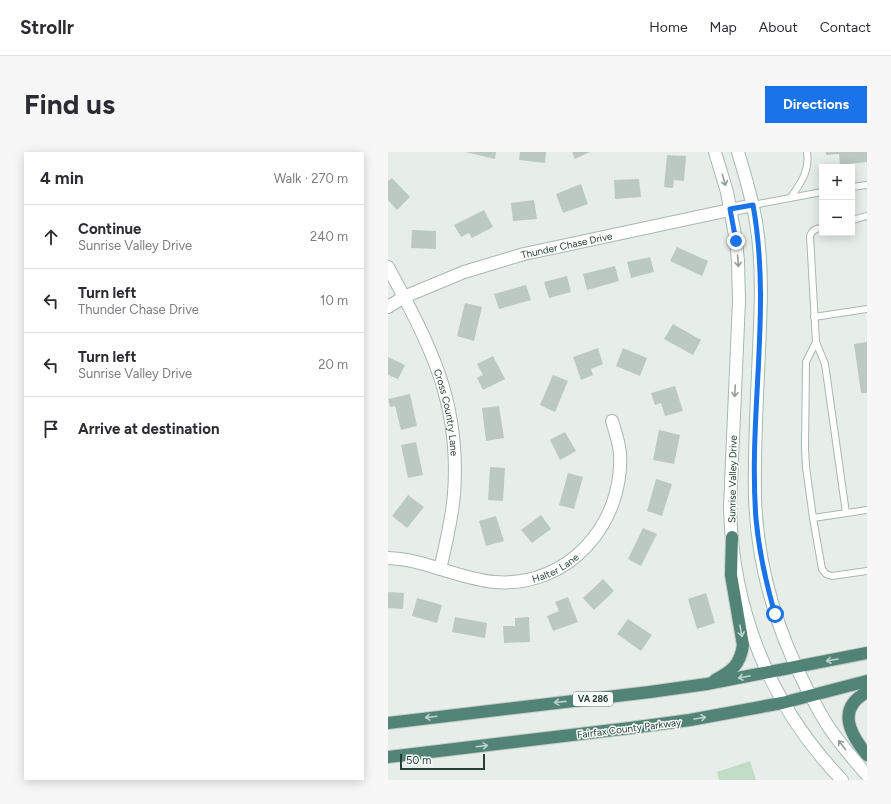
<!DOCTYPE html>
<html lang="en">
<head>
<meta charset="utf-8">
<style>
	:root { --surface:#fff; --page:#f7f7f7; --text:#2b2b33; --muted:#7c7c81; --line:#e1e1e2; --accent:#1a73e8 }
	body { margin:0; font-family:Figtree,sans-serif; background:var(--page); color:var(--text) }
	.controls { position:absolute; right:12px; top:12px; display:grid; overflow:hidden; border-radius:0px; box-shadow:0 2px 10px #0003 }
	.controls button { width:36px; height:36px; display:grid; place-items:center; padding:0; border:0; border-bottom:1px solid var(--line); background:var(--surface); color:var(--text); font:20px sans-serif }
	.scale { position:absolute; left:12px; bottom:10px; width:85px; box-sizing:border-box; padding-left:4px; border:2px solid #273f37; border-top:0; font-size:11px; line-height:14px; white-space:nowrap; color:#273f37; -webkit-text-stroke:3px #f7fbf9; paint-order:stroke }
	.stop { position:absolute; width:12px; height:12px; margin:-9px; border:3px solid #1a73e8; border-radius:50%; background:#fff }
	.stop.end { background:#1a73e8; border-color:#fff; box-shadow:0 1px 4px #0008 }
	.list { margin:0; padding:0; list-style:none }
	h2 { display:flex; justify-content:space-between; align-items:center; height:52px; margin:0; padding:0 16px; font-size:17px }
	h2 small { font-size:13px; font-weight:400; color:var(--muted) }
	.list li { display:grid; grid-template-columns:26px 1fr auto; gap:12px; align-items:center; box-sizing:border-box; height:64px; padding:0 16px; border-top:1px solid var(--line) }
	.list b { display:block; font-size:15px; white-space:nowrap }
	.list p { margin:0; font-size:13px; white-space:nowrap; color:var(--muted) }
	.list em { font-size:13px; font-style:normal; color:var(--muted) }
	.icon { flex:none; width:22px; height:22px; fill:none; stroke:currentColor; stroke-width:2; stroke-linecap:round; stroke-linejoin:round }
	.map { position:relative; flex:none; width:479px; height:628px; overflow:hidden; border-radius:0px }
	header { display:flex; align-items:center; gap:24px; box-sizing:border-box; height:56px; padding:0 20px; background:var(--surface); border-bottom:1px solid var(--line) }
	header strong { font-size:19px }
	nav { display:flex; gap:22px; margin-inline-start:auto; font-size:14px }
	.intro { display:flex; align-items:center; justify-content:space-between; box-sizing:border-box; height:96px; padding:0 24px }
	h1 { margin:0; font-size:28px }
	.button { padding:10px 18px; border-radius:0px; background:var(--accent); color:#fff; font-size:14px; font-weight:700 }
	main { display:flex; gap:24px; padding:0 24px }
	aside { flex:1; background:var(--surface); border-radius:0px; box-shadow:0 2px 10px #0003 }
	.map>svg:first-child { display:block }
	.green { fill:#c2ddc7 }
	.building { fill:#bcc9c3 }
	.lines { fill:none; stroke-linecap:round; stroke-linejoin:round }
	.service-casing { stroke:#aab6b1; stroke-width:8 }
	.minor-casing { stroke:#aab6b1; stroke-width:14 }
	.secondary-casing { stroke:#a6b9b1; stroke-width:14 }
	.trunk-casing { stroke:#c3c9c7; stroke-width:14 }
	.service { stroke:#fff; stroke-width:6 }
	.minor { stroke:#fff; stroke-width:12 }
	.secondary { stroke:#fff; stroke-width:12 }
	.trunk { stroke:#528475; stroke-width:12 }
	.oneway { stroke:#939f9b }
	.oneway2 { stroke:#bdd1cb }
	.route { stroke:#1a73e8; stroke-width:5 }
	.labels { text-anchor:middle; stroke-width:3; stroke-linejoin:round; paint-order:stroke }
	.shield { fill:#f7fbf9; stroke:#657771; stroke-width:1 }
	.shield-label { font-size:9px; font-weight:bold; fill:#273f37 }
	.street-label { font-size:10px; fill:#273f37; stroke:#f7fbf9 }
</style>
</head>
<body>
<header>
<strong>Strollr</strong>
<nav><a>Home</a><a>Map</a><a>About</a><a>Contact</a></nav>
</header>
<div class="intro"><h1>Find us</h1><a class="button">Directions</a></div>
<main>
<aside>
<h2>4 min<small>Walk · 270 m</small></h2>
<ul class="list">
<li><svg class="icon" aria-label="ahead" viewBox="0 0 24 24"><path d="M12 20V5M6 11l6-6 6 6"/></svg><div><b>Continue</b><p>Sunrise Valley Drive</p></div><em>240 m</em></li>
<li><svg class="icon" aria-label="left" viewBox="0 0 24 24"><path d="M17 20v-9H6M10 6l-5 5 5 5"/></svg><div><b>Turn left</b><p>Thunder Chase Drive</p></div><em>10 m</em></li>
<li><svg class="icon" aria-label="left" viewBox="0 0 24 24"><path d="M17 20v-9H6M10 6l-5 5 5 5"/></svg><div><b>Turn left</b><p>Sunrise Valley Drive</p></div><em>20 m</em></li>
<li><svg class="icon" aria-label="arrive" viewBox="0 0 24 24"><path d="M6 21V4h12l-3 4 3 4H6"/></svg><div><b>Arrive at destination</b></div></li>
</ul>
</aside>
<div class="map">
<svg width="479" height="628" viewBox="0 0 479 628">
	<rect width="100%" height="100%" fill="#e7eeea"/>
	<path class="green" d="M362,609L368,628H331L329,620Z"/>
	<g class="building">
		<path d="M77,0H108L107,7Z"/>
		<path d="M132,0H158L157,11L131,8Z"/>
		<path d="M184,0H202L187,7Z"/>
		<path d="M438,0H479V10L452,13L451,2L438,3Z"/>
		<path d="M279,3L298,4L296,29L286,28L285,36L276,35Z"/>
		<path d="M4,26L22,45L9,58L0,48V29Z"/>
		<path d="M251,27L253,45L227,47L226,28Z"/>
		<path d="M193,32L200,52L175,61L168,42Z"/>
		<path d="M146,48L149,67L125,69L123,51Z"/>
		<path d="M96,58L105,75L84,86L81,81L73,85L66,73Z"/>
		<path d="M24,78L48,79V97L23,96Z"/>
		<path d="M289,95L320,109L314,124L282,109Z"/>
		<path d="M262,105L266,120L243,126L239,110Z"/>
		<path d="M227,114L231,129L199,138L195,122Z"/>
		<path d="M179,124L183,140L161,146L156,130Z"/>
		<path d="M138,133L143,148L111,157L106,142Z"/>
		<path d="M77,151L94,155L86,189L69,184Z"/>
		<path d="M285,172L313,188L305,203L276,187Z"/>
		<path d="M479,190V241H473L466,192Z"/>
		<path d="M210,196L215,212L203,217L205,223L193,228L185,205Z"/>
		<path d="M235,196L259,206L252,224L228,214Z"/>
		<path d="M105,204L117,227L95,238L89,226L95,223L89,212Z"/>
		<path d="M0,205L17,213L10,227L0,223Z"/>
		<path d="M165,223L180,229L167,260L152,253Z"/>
		<path d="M287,234L295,259L277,264L273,251L267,253L263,241Z"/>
		<path d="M22,242L29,274L13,278L7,254L2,255L0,247Z"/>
		<path d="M111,254L116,286L98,289L94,256Z"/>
		<path d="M271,278L292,283L286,312L265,308Z"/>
		<path d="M177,280L188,299L172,308L162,288Z"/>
		<path d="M28,290L35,323L20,326L13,293Z"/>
		<path d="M102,315L117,316L115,349L100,348Z"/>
		<path d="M180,321L195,325L186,357L171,353Z"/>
		<path d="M268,327L284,332L274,364L259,359Z"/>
		<path d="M20,343L36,355L19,376L4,364Z"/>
		<path d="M153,363L163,377L144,391L133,378Z"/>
		<path d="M108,364L116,389L98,394L91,369Z"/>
		<path d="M255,376L269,382L253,414L240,407Z"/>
		<path d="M215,427L226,439L206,458L195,446Z"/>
		<path d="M0,440L16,441L15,457L0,456Z"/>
		<path d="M318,441L327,471L309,477L300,447Z"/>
		<path d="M180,445L190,470L165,479L159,464L171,459L167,450Z"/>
		<path d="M29,446L54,453L49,471L24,464Z"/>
		<path d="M67,465L99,471L97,486L64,480Z"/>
		<path d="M141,465L142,490L116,491L115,474H127V466Z"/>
		<path d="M240,467L264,483L253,499L229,482Z"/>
	</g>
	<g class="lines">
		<g class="service-casing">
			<g id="service">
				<path d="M464,35L479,33"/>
				<path d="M403,45C413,31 422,18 419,0"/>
				<path d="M365,53L434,40"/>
				<path d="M464,68L479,64"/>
				<path d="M434,76C428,76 424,78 422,84L428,190L437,212L458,361"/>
				<path d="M426,165L479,157"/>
				<path d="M428,190L418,210L417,296L418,315L425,366L434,417L438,422L444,424L479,419"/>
				<path d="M425,366L479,358"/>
			</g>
		</g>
		<g class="minor-casing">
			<g id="minor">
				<path id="s1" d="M0,115C42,193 73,250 66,342C64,367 58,392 52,417"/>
				<path id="s2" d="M0,155L16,145L76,120L136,102L365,53"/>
				<path id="s3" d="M0,406C37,407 70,427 107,430C180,436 236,372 232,301C231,290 227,279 224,269"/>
			</g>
		</g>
		<g class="secondary-casing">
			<g id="secondary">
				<path d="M327,0L339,40L348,89L350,109L351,149L342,354C344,459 382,553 454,628"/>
				<path d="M350,0C357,23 364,46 368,70C375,112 373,155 371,198C369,247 366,296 367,345C369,413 388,477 419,537C427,551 433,564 442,577C453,593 466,608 479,623"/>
			</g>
		</g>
		<g class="trunk-casing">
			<g id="trunk">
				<path d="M327,528C344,519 352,513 355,493L343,423L344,385"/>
				<path d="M479,540C447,557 463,583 479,603"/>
				<path d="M0,571L262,540L319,532L479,501"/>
				<path d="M0,605L242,576L302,568L394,551L479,529"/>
			</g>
		</g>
		<use href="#service" class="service"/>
		<use href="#minor" class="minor"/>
		<use href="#secondary" class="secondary"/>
		<use href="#trunk" class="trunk"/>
	</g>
	<defs><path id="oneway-shaft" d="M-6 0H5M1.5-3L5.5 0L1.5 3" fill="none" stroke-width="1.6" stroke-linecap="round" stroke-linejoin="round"/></defs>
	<g class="oneway">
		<use href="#oneway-shaft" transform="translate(336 28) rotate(74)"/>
		<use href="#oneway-shaft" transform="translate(350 109) rotate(86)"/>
		<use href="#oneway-shaft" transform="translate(347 239) rotate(93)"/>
		<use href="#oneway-shaft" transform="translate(454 593) rotate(-128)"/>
	</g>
	<g class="oneway2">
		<use href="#oneway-shaft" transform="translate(353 479) rotate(80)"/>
		<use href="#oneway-shaft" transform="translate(444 508) rotate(170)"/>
		<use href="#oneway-shaft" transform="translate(356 525) rotate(169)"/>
		<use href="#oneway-shaft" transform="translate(172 550) rotate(174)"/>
		<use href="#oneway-shaft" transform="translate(43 565) rotate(173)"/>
		<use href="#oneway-shaft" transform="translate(312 566) rotate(-9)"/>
		<use href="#oneway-shaft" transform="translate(94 594) rotate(-7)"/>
	</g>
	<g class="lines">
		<path class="route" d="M348,89L342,57L365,53C384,157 360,262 368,367C371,399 378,431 387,462"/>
	</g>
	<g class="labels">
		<rect class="shield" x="185" y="540" width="40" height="14" rx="3"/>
		<g class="shield-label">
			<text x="205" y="550">VA 286</text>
		</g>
		<g class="street-label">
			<text dy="4" stroke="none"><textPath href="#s2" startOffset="190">Thunder Chase Drive</textPath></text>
			<text dy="4" stroke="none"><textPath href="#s1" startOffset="158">Cross Country Lane</textPath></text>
			<text transform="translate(344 327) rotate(-89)" y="4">Sunrise Valley Drive</text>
			<text dy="4" stroke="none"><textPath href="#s3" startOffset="173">Halter Lane</textPath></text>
			<text transform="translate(241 576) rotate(-7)" y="4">Fairfax County Parkway</text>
		</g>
	</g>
</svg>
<div class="controls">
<button>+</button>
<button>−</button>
</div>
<div class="scale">50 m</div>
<div class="stop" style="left:387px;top:462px"></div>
<div class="stop end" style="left:348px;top:89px"></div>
</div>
</main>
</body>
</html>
